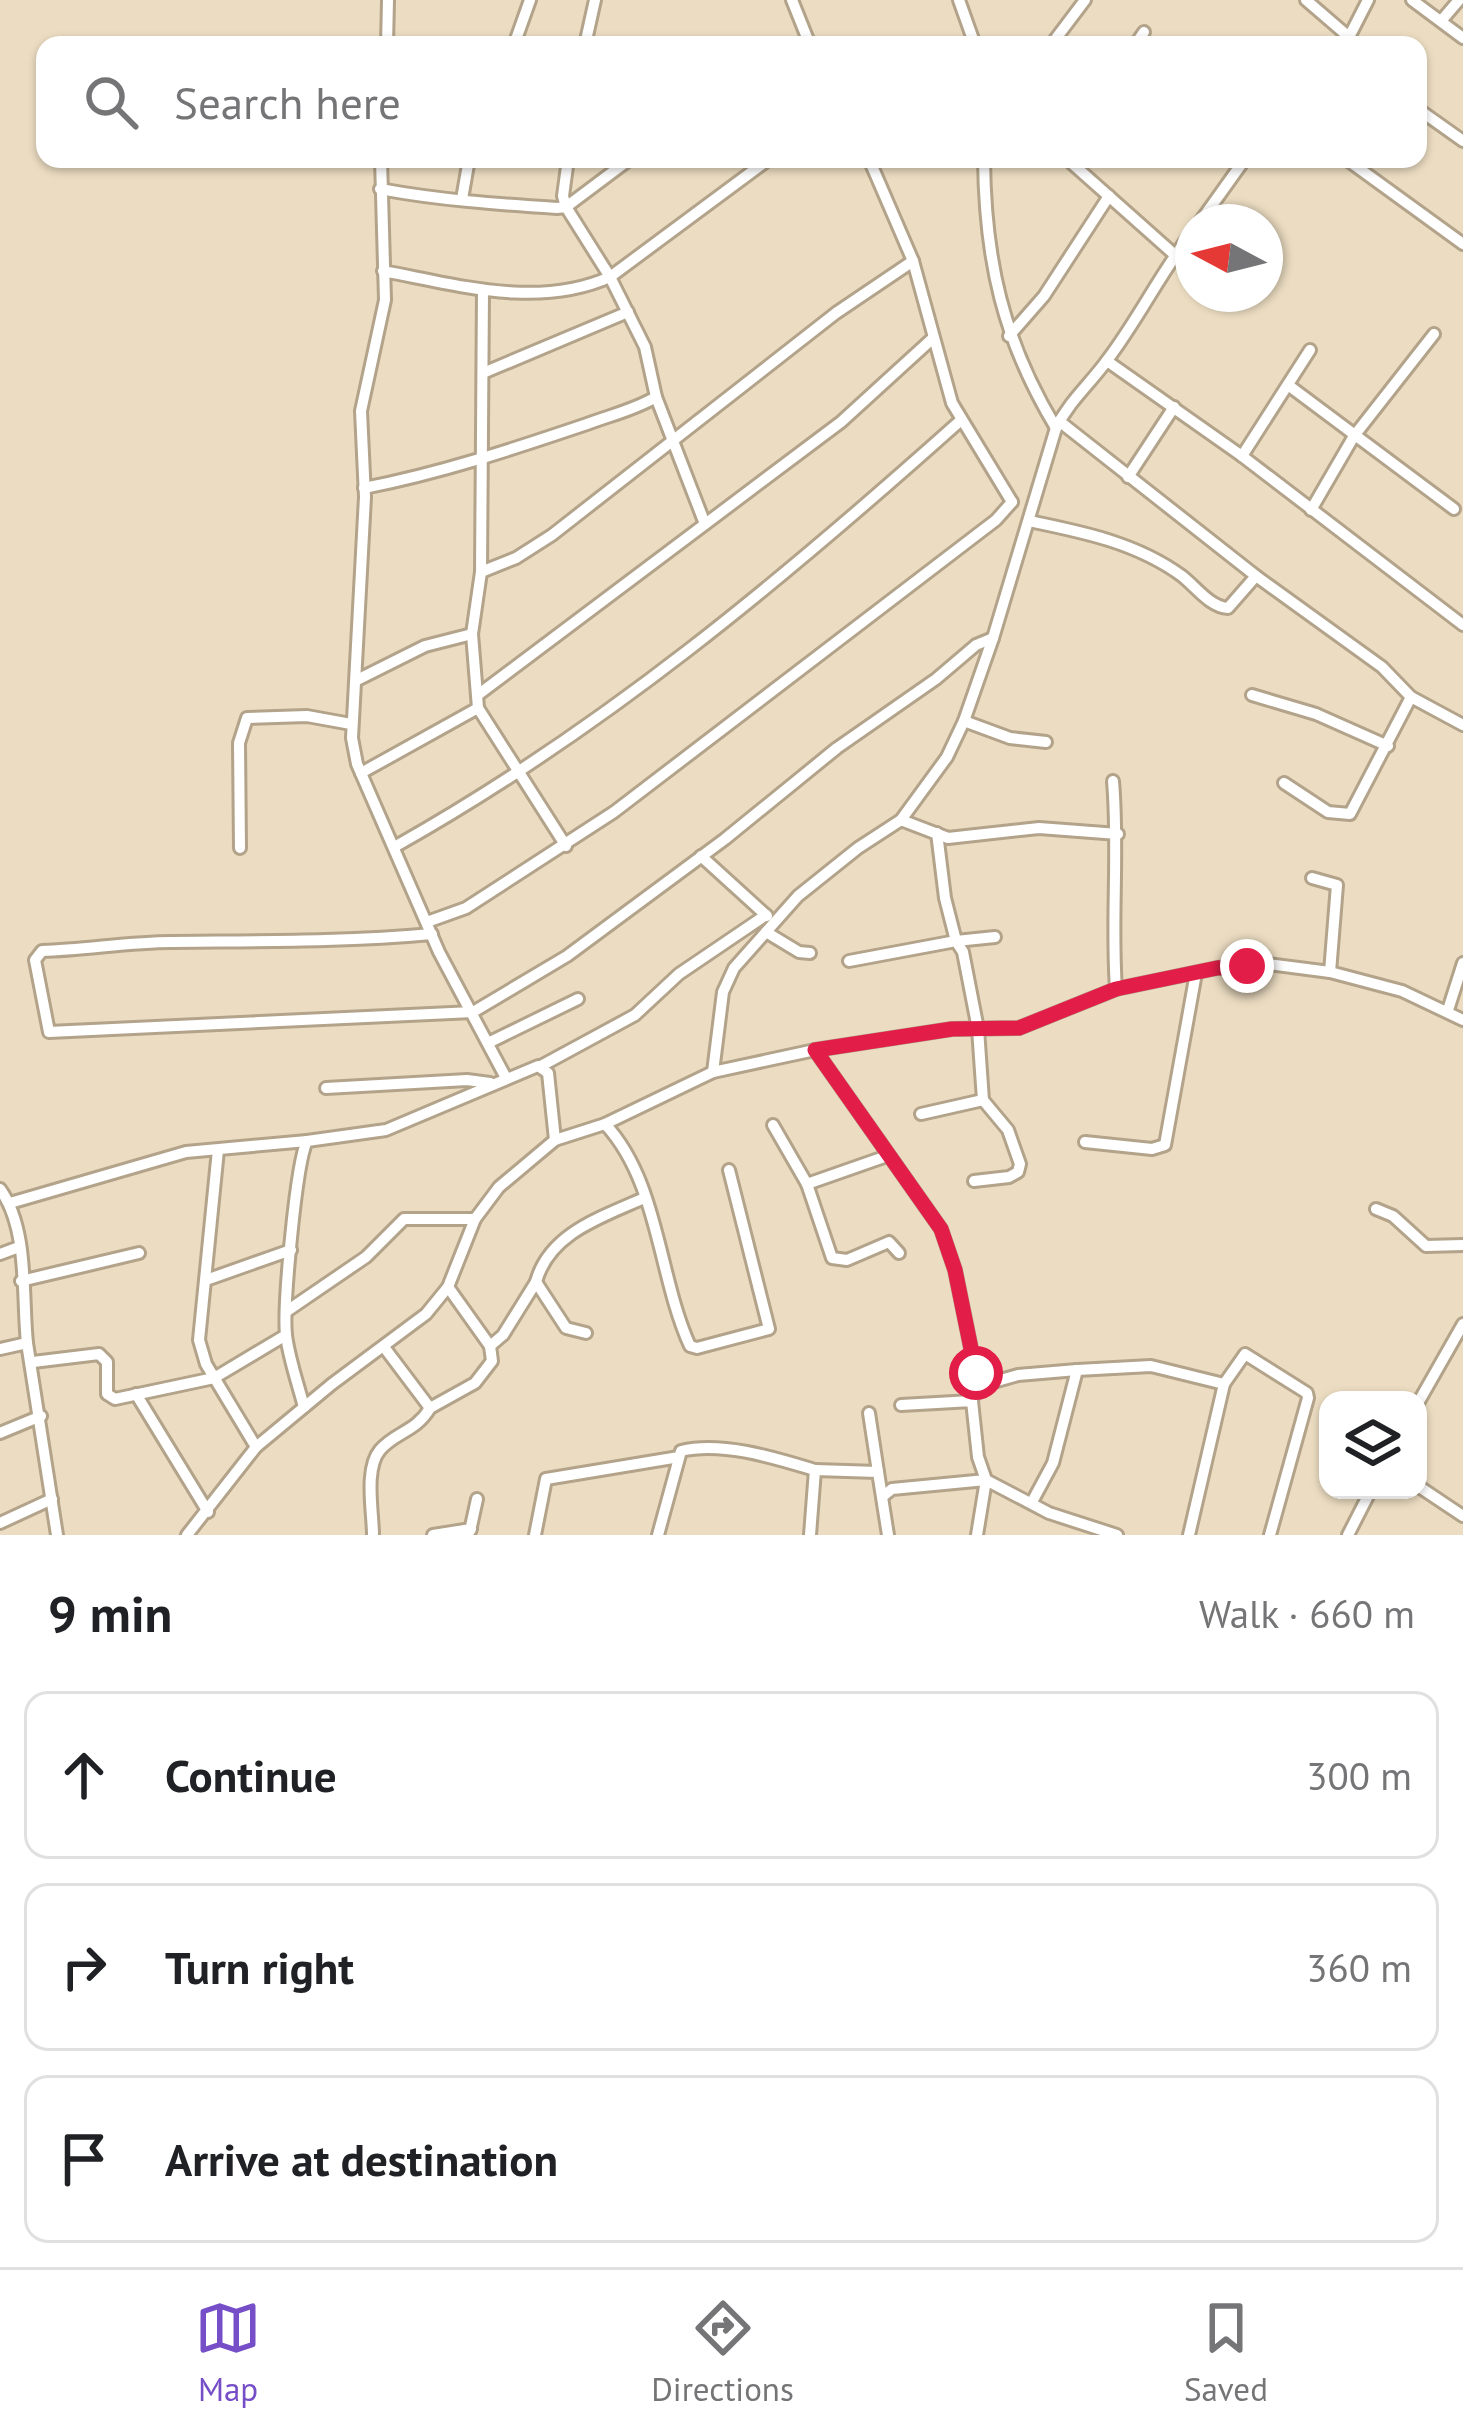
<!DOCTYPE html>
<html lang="en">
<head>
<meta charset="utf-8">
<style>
	:root { --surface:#fff; --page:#f2f2f2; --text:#202124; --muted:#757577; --line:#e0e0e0; --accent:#764fc8 }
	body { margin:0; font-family:"PT Sans",sans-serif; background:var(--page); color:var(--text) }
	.controls { position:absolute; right:36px; bottom:36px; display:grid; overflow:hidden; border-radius:24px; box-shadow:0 3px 9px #0004 }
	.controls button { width:108px; height:108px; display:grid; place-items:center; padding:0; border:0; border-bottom:3px solid var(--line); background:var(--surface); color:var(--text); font:60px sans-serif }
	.compass { position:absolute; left:1175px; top:204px; width:108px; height:108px; border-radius:50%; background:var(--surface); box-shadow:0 3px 9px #0004; rotate:277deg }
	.stop { position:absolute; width:36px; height:36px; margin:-27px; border:9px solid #e11d48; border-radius:50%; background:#fff }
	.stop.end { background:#e11d48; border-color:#fff; box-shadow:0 3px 12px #0008 }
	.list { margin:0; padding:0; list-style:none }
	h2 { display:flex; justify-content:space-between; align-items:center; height:156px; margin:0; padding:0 48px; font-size:51px }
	h2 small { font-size:39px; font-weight:400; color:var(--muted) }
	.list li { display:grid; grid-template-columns:78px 1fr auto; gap:36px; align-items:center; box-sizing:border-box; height:168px; margin:0 24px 24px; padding:0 24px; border:3px solid var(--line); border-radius:24px }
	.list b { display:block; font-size:45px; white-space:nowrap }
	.list em { font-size:39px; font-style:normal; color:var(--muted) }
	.icon { flex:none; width:66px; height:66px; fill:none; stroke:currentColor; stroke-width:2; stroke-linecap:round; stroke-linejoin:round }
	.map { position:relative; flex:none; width:1463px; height:1535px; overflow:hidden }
	.search { position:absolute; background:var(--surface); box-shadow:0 3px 9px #0004; left:36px; right:36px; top:36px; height:132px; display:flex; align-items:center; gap:30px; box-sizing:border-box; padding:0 42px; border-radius:24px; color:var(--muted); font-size:45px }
	.sheet { height:732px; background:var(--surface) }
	nav { display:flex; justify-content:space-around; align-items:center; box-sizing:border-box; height:168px; border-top:3px solid var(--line); background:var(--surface); font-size:33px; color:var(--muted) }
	nav a { display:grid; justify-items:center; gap:6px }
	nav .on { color:var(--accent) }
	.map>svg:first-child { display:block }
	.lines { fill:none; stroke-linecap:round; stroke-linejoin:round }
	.minor-casing { stroke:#b2a38a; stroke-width:16 }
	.minor { stroke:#fff; stroke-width:10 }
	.route { stroke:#e11d48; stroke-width:15 }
</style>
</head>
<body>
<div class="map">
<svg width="1463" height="1535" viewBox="0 0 1463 1535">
	<rect width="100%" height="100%" fill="#ecddc2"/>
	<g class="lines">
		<g class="minor-casing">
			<g id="minor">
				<path d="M792,0L810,45"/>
				<path d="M959,0L975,45"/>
				<path d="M1306,0L1349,37"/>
				<path d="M1412,0L1463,38"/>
				<path d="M1441,21L1459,0"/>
				<path d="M387,45L388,0"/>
				<path d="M514,45L530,0"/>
				<path d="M585,45L595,0"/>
				<path d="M1051,45L1085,0"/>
				<path d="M1135,45L1144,32"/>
				<path d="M1345,45L1368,0"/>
				<path d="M1418,109L1463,141"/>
				<path d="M381,159L385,300L361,411L365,497L352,738L357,764L439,952L506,1078"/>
				<path d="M568,159L563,196L566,207L610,277L645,347L656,397L705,524"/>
				<path d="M869,159L913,261L952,403L1012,502"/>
				<path d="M984,159C985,261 1003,340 1056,428"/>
				<path d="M1067,159L1175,255"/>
				<path d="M1346,159L1463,244"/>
				<path d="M380,189C439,200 497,204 557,208L566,207L630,159"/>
				<path d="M462,199L469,159"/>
				<path d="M1200,222L1245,159"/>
				<path d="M383,271C458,285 538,309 610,277L769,159"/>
				<path d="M483,290L481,572L472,634L478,708L566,846"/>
				<path d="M1009,336L1044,296L1109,196"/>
				<path d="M1107,361L1242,456L1463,625"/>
				<path d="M483,373L628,312"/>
				<path d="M1288,385L1454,509"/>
				<path d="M1059,421L1256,576L1382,667L1411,697L1463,725"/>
				<path d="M1242,456L1310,350"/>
				<path d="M1128,477L1174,407"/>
				<path d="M364,488C441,473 513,449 587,424C611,415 634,410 656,397"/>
				<path d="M1311,510L1354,436L1434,334"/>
				<path d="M1029,521C1083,532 1137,543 1182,576C1196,587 1210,607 1228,608L1256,576"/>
				<path d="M481,572L516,558L552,535L836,313L913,261"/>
				<path d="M357,680L425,646L472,634"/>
				<path d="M479,694L841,422L932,339"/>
				<path d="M1252,695L1316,714L1388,746"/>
				<path d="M964,721L1010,738L1046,742"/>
				<path d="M361,773L478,708"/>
				<path d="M1113,781C1119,851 1111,919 1116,989"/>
				<path d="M1284,783L1328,812L1350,814L1411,697"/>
				<path d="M901,820L948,838L1039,828L1118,834"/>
				<path d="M937,833L945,898L956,941L995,937"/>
				<path d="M396,846C604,729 782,580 960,421"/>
				<path d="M240,848L239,743L247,718L307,716L351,724"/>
				<path d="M701,856L767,916"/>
				<path d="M1312,878L1337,885L1330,972"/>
				<path d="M427,922L466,908L614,812L996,520L1012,502"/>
				<path d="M766,932L799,952L810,953"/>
				<path d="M432,934C345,942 258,941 171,942C128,942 85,950 42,951L35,960L49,1032L473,1012L567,956L725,839L837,748L936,679L976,645L993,638"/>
				<path d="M849,961L956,941L963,952L978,1029L983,1100L1008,1130L1020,1164L1018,1172L1009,1177L974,1181"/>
				<path d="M1448,1010L1463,963"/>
				<path d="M490,1042L578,999"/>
				<path d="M815,1050L941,1229L955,1270L976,1373L972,1401"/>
				<path d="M541,1066L635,1015L679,974L766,915"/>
				<path d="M713,1072L723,992L734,968L798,896L858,848L901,820L947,757L964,721L993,638L1056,428C1070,400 1091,383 1108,359C1139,318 1161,272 1193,231"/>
				<path d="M326,1088L467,1080L490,1083"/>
				<path d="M921,1114L983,1100"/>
				<path d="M605,1124C659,1182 658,1276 690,1346L697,1348L769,1329L729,1170"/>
				<path d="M773,1125L807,1184L887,1156"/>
				<path d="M1085,1142L1152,1149L1165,1145L1196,973"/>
				<path d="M218,1150L199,1340L206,1364L256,1447"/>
				<path d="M807,1184L832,1258L847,1260L889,1242L899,1253"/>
				<path d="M0,1189C29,1229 22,1296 27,1343"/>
				<path d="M10,1203L186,1152L307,1141"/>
				<path d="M1376,1209L1393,1216L1426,1246L1463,1245"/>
				<path d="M0,1254L19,1247"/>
				<path d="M206,1280L291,1250"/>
				<path d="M21,1281L139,1253"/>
				<path d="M536,1282C549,1233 602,1217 644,1198"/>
				<path d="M448,1287L490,1346"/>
				<path d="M287,1311L366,1257L404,1219H475"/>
				<path d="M0,1349L27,1343L57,1535"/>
				<path d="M33,1362L99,1354L107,1362V1394L115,1399L214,1378L286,1335"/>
				<path d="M976,1387L1018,1375L1077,1370"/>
				<path d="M136,1394L208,1512"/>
				<path d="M1418,1403L1463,1324"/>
				<path d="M901,1405L972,1401L978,1457L986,1480L1049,1513L1117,1535"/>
				<path d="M304,1407C298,1384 289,1359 286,1335C283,1306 296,1163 307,1141L386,1130L538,1066L548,1073L555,1140"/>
				<path d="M430,1408L475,1383L492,1361L490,1346L503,1335L536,1282L566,1328L586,1333"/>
				<path d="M869,1413L878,1472"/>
				<path d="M0,1433L41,1416"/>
				<path d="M1418,1486L1463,1516"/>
				<path d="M883,1496L892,1489L986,1480L977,1535"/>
				<path d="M1032,1502L1053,1463L1077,1370L1151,1366L1224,1384"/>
				<path d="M0,1523L52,1499"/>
				<path d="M470,1531L477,1499"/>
				<path d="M187,1535L256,1447L332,1384L426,1314L448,1287L475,1219L499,1187L555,1140L605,1124L713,1072L815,1050L952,1029L1019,1028L1116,989L1217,968L1268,964L1330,972L1402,991L1463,1020"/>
				<path d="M373,1535C373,1512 364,1469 380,1450C395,1432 416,1432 430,1408L384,1347"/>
				<path d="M433,1535L471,1529"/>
				<path d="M535,1535L546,1479L679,1457"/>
				<path d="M658,1535L681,1451C722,1441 775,1458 815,1470"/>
				<path d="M810,1535L815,1470L878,1472L888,1535"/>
				<path d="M1189,1535L1224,1384L1245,1354L1307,1393L1308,1398L1270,1535"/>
				<path d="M1348,1535L1371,1490"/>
			</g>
		</g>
		<use href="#minor" class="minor"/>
	</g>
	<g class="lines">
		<path class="route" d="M976,1373L955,1270L941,1229L815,1050L952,1029L1019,1028L1116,989L1217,968L1247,966"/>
	</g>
</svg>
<div class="controls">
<button><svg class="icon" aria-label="layers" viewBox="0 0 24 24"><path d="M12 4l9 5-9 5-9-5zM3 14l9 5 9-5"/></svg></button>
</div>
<svg class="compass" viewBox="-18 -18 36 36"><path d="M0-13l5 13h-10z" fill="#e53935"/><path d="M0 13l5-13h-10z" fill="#757577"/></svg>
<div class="stop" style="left:976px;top:1373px"></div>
<div class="stop end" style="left:1247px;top:966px"></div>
<div class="search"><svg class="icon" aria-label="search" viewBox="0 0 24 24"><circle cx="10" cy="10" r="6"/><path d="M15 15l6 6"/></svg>Search here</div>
</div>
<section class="sheet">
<h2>9 min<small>Walk · 660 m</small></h2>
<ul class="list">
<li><svg class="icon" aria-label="ahead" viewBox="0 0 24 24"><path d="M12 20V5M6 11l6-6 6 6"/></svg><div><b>Continue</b></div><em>300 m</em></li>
<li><svg class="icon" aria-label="right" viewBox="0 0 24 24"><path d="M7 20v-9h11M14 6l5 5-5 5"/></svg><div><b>Turn right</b></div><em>360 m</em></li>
<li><svg class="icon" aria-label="arrive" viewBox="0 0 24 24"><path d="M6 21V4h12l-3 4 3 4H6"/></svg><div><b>Arrive at destination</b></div></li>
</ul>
</section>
<nav>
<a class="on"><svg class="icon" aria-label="map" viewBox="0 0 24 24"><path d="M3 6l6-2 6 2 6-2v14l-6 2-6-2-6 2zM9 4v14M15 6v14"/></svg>Map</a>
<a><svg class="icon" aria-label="directions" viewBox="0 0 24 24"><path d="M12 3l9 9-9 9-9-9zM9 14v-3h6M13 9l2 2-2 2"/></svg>Directions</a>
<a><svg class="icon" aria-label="saved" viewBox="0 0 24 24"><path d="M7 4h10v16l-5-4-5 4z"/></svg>Saved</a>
</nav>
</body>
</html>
